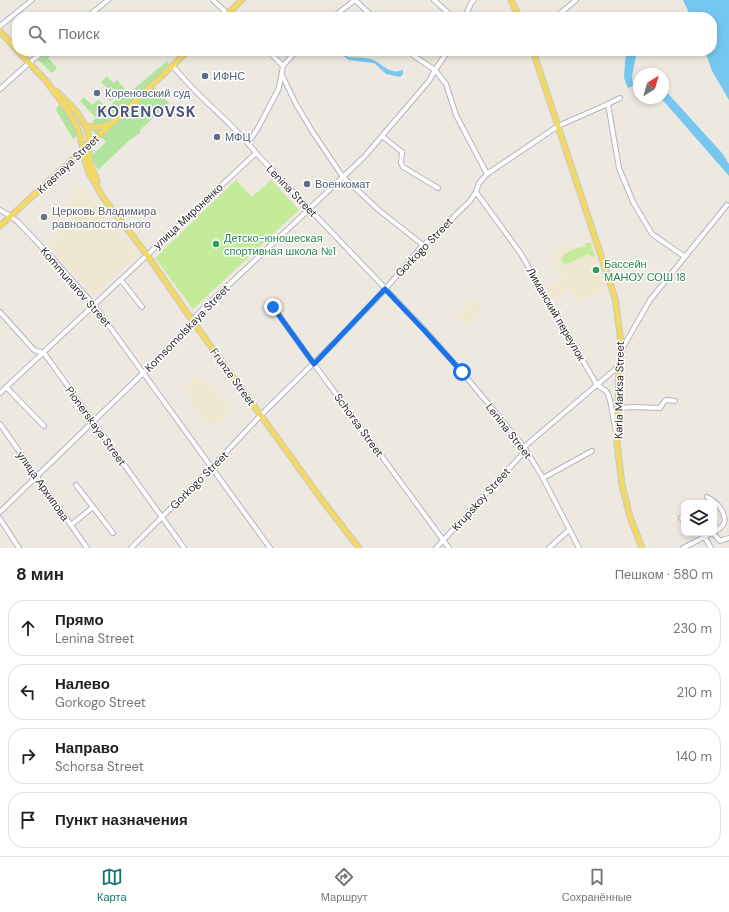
<!DOCTYPE html>
<html lang="ru">
<head>
<meta charset="utf-8">
<style>
	:root { --surface:#fff; --page:#f6f6f6; --text:#202124; --muted:#757577; --line:#e0e0e0; --accent:#0f766e }
	body { margin:0; font-family:"DM Sans",sans-serif; background:var(--page); color:var(--text) }
	.controls { position:absolute; right:12px; bottom:12px; display:grid; overflow:hidden; border-radius:8px; box-shadow:0 2px 6px #0003 }
	.controls button { width:36px; height:36px; display:grid; place-items:center; padding:0; border:0; border-bottom:1px solid var(--line); background:var(--surface); color:var(--text); font:20px sans-serif }
	.compass { position:absolute; left:633px; top:68px; width:36px; height:36px; border-radius:50%; background:var(--surface); box-shadow:0 2px 6px #0003; rotate:37deg }
	.stop { position:absolute; width:12px; height:12px; margin:-9px; border:3px solid #1a73e8; border-radius:50%; background:#fff }
	.stop.end { background:#1a73e8; border-color:#fff; box-shadow:0 1px 4px #0008 }
	.list { margin:0; padding:0; list-style:none }
	h2 { display:flex; justify-content:space-between; align-items:center; height:52px; margin:0; padding:0 16px; font-size:17px }
	h2 small { font-size:13px; font-weight:400; color:var(--muted) }
	.list li { display:grid; grid-template-columns:26px 1fr auto; gap:12px; align-items:center; box-sizing:border-box; height:56px; margin:0 8px 8px; padding:0 8px; border:1px solid var(--line); border-radius:16px }
	.list b { display:block; font-size:15px; white-space:nowrap }
	.list p { margin:0; font-size:13px; white-space:nowrap; color:var(--muted) }
	.list em { font-size:13px; font-style:normal; color:var(--muted) }
	.icon { flex:none; width:22px; height:22px; fill:none; stroke:currentColor; stroke-width:2; stroke-linecap:round; stroke-linejoin:round }
	.map { position:relative; flex:none; width:729px; height:548px; overflow:hidden }
	.search { position:absolute; background:var(--surface); box-shadow:0 2px 6px #0003; left:12px; right:12px; top:12px; height:44px; display:flex; align-items:center; gap:10px; box-sizing:border-box; padding:0 14px; border-radius:16px; color:var(--muted); font-size:15px }
	.sheet { height:308px; background:var(--surface) }
	nav { display:flex; justify-content:space-around; align-items:center; box-sizing:border-box; height:56px; border-top:1px solid var(--line); background:var(--surface); font-size:11px; color:var(--muted) }
	nav a { display:grid; justify-items:center; gap:2px }
	nav .on { color:var(--accent) }
	.map>svg:first-child { display:block }
	.education { fill:#efe7d0 }
	.green { fill:#b1e49d }
	.pitch { fill:#c3eb99 }
	.water { fill:#75c7ef }
	.lines { fill:none; stroke-linecap:round; stroke-linejoin:round }
	.minor-casing { stroke:#b3b5c0; stroke-width:6 }
	.major-casing { stroke:#c8c8c8; stroke-width:7 }
	.minor { stroke:#fff; stroke-width:4 }
	.major { stroke:#f1d963; stroke-width:5 }
	.route { stroke:#1a73e8; stroke-width:5 }
	.service-dot { fill:#5c6f8a; stroke:#fff; stroke-width:1.5 }
	.worship-dot { fill:#6b7280; stroke:#fff; stroke-width:1.5 }
	.leisure-dot { fill:#2e9e5b; stroke:#fff; stroke-width:1.5 }
	.labels { text-anchor:middle; stroke-width:3; stroke-linejoin:round; paint-order:stroke }
	.service-label { font-size:11px; fill:#4e5e75; stroke:#fff; text-anchor:start }
	.street-label { font-size:11px; fill:#2d2d2d; stroke:#fff }
	.worship-label { font-size:11px; fill:#5b616d; stroke:#fff; text-anchor:start }
	.leisure-label { font-size:11px; fill:#27864d; stroke:#fff; text-anchor:start }
	.district-label { font-size:15px; font-weight:bold; letter-spacing:1px; fill:#4d537f; stroke:#fff }
</style>
</head>
<body>
<div class="map">
<svg width="729" height="548" viewBox="0 0 729 548">
	<rect width="100%" height="100%" fill="#eee9e0"/>
	<g class="education">
		<path d="M79,186L138,254L94,295L47,244L72,222L64,211L71,204L75,198L71,193Z"/>
		<path d="M592,241L607,289L577,302L569,289L551,300L545,290L563,278L552,258L559,254L555,246L560,244L561,246L563,245L566,250Z"/>
		<path d="M472,299L484,310L468,325L457,314Z"/>
		<path d="M195,376L200,380H201L205,385L209,382L229,407L224,419L225,420L221,423L218,420L211,426L190,405V394L184,387Z"/>
	</g>
	<g class="green">
		<path d="M46,53L50,56L48,58L57,68L52,73L38,60Z"/>
		<path d="M167,61L170,65L137,96L130,92Z"/>
		<path d="M107,76L113,83L117,80L125,89L111,101L104,94L109,90L101,82Z"/>
		<path d="M154,87L169,103L140,130V133L133,138H132L98,170L91,156L106,142L98,134L96,135L89,126L96,118L126,91L135,96L140,100Z"/>
		<path d="M84,97L92,105L98,100L106,107L95,117L80,101Z"/>
		<path d="M58,106H62L74,127L77,136L73,139L56,110Z"/>
	</g>
	<g class="pitch">
		<path d="M236,180L252,197L271,180L299,210L193,309L155,258Z"/>
		<path d="M590,242L595,256L590,257L588,254L567,264C563,264 561,261 562,257C566,252 579,246 586,247L585,244Z"/>
	</g>
	<g class="water">
		<path d="M683,0H729V100L712,71L705,51H712V17H691Z"/>
		<path d="M340,51H342L348,57C355,58 364,57 371,59C379,61 385,70 393,71C396,72 400,71 403,70V74L400,77L386,74L374,63L349,60L341,54Z"/>
		<path d="M627,51H637L632,76L633,86L628,88L624,78L625,62Z"/>
		<path d="M663,88L722,153L729,164V176L661,98H663Z"/>
	</g>
	<g class="lines">
		<g class="minor-casing">
			<g id="minor">
				<path d="M213,0L231,17"/>
				<path d="M355,0L373,17"/>
				<path d="M434,0L453,17"/>
				<path d="M87,17L108,0"/>
				<path d="M333,17L355,0"/>
				<path d="M465,17L471,3L474,0"/>
				<path d="M556,17L576,0"/>
				<path d="M0,26L32,0"/>
				<path d="M268,51L283,66"/>
				<path d="M409,51L414,56L435,70L446,84L456,115L487,174"/>
				<path d="M173,66C197,97 231,121 256,153L424,329L462,372L524,447L543,478L579,548"/>
				<path d="M282,75L296,104L312,131L343,177L380,211L423,245"/>
				<path d="M0,89L29,63L44,51"/>
				<path d="M608,104L619,168L633,202L652,234L685,257"/>
				<path d="M382,136L402,152L401,163L403,167L438,188"/>
				<path d="M248,143L258,128L279,88L283,66L296,51"/>
				<path d="M476,192L521,254L597,385L606,391L608,394L610,400L616,432"/>
				<path d="M0,210L10,216L18,222L55,261L94,305L270,548"/>
				<path d="M121,280L142,307"/>
				<path d="M275,301L273,307L314,364L449,548"/>
				<path d="M0,312L34,350L44,353L184,548"/>
				<path d="M622,349L650,300L727,205"/>
				<path d="M6,387L44,426"/>
				<path d="M0,393L256,153"/>
				<path d="M618,408L634,407L660,408L664,402L666,400L675,401"/>
				<path d="M0,424L87,548"/>
				<path d="M524,447L619,366"/>
				<path d="M543,478L592,451"/>
				<path d="M76,485L113,533"/>
				<path d="M707,497C715,501 720,505 723,513C724,516 726,520 724,523C722,527 718,530 714,532"/>
				<path d="M0,512L169,348L194,323L196,316L202,310L250,265L364,157L429,81L435,70L448,51"/>
				<path d="M681,518H684"/>
				<path d="M0,519L19,548"/>
				<path d="M71,525L93,507"/>
				<path d="M713,533L720,541L729,538"/>
				<path d="M704,536L711,548"/>
				<path d="M131,548L212,467L261,415L334,343L381,294L423,245L432,238L470,201L476,192L479,183L487,174L558,126L608,104L620,98"/>
				<path d="M436,548L526,450"/>
				<path d="M549,548L569,530"/>
				<path d="M683,548L712,533"/>
			</g>
		</g>
		<g class="major-casing">
			<g id="major">
				<path d="M511,0L519,17"/>
				<path d="M224,17L242,0"/>
				<path d="M0,31L17,50"/>
				<path d="M18,51L47,82"/>
				<path d="M533,51L615,298L622,350L619,366L617,443L622,485L630,517L642,548"/>
				<path d="M46,81L68,111L76,125L80,134L85,160L89,173L102,196L147,255L194,323L322,500L359,548"/>
				<path d="M56,91L77,112L87,129L89,136V160L97,181"/>
				<path d="M86,126C94,128 101,127 109,125"/>
				<path d="M0,226L97,137L188,51"/>
			</g>
		</g>
		<use href="#minor" class="minor"/>
		<use href="#major" class="major"/>
	</g>
	<g class="lines">
		<path class="route" d="M273,307L314,364L385,289L424,330L462,372"/>
	</g>
	<g class="service-dot">
		<circle cx="205" cy="76" r="4"/>
		<circle cx="97" cy="93" r="4"/>
		<circle cx="217" cy="137" r="4"/>
		<circle cx="307" cy="184" r="4"/>
	</g>
	<circle class="worship-dot" cx="44" cy="217" r="4"/>
	<g class="leisure-dot">
		<circle cx="216" cy="244" r="4"/>
		<circle cx="596" cy="270" r="4"/>
	</g>
	<g class="labels">
		<g class="service-label">
			<text x="213" y="80">ИФНС</text>
			<text x="105" y="97">Кореновский суд</text>
			<text x="225" y="141">МФЦ</text>
			<text x="315" y="188">Военкомат</text>
		</g>
		<g class="street-label">
			<text transform="translate(68 164) rotate(-43)" y="4">Krasnaya Street</text>
			<text transform="translate(292 191) rotate(46)" y="4">Lenina Street</text>
			<text transform="translate(188 216) rotate(-43)" y="4">улица Мироненко</text>
			<text transform="translate(424 247) rotate(-46)" y="4">Gorkogo Street</text>
			<text transform="translate(76 287) rotate(49)" y="4">Kommunarov Street</text>
			<text transform="translate(556 314) rotate(60)" y="4">Лиманский переулок</text>
			<text transform="translate(187 328) rotate(-46)" y="4">Komsomolskaya Street</text>
			<text transform="translate(233 377) rotate(54)" y="4">Frunze Street</text>
			<text transform="translate(619 390) rotate(-89)" y="4">Karla Marksa Street</text>
			<text transform="translate(359 425) rotate(54)" y="4">Schorsa Street</text>
			<text transform="translate(96 426) rotate(54)" y="4">Pionerskaya Street</text>
			<text transform="translate(509 431) rotate(52)" y="4">Lenina Street</text>
			<text transform="translate(199 480) rotate(-45)" y="4">Gorkogo Street</text>
			<text transform="translate(43 486) rotate(55)" y="4">улица Архипова</text>
			<text transform="translate(481 499) rotate(-48)" y="4">Krupskoy Street</text>
		</g>
		<g class="worship-label">
			<text x="52" y="215">Церковь Владимира<tspan x="52" dy="13">равноапостольного</tspan></text>
		</g>
		<g class="leisure-label">
			<text x="224" y="242">Детско-юношеская<tspan x="224" dy="13">спортивная школа №1</tspan></text>
			<text x="604" y="268">Бассейн<tspan x="604" dy="13">МАНОУ СОШ 18</tspan></text>
		</g>
		<g class="district-label">
			<text x="147" y="117">KORENOVSK</text>
		</g>
	</g>
</svg>
<div class="controls">
<button><svg class="icon" aria-label="layers" viewBox="0 0 24 24"><path d="M12 4l9 5-9 5-9-5zM3 14l9 5 9-5"/></svg></button>
</div>
<svg class="compass" viewBox="-18 -18 36 36"><path d="M0-13l5 13h-10z" fill="#e53935"/><path d="M0 13l5-13h-10z" fill="#757577"/></svg>
<div class="stop" style="left:462px;top:372px"></div>
<div class="stop end" style="left:273px;top:307px"></div>
<div class="search"><svg class="icon" aria-label="search" viewBox="0 0 24 24"><circle cx="10" cy="10" r="6"/><path d="M15 15l6 6"/></svg>Поиск</div>
</div>
<section class="sheet">
<h2>8 мин<small>Пешком · 580 m</small></h2>
<ul class="list">
<li><svg class="icon" aria-label="ahead" viewBox="0 0 24 24"><path d="M12 20V5M6 11l6-6 6 6"/></svg><div><b>Прямо</b><p>Lenina Street</p></div><em>230 m</em></li>
<li><svg class="icon" aria-label="left" viewBox="0 0 24 24"><path d="M17 20v-9H6M10 6l-5 5 5 5"/></svg><div><b>Налево</b><p>Gorkogo Street</p></div><em>210 m</em></li>
<li><svg class="icon" aria-label="right" viewBox="0 0 24 24"><path d="M7 20v-9h11M14 6l5 5-5 5"/></svg><div><b>Направо</b><p>Schorsa Street</p></div><em>140 m</em></li>
<li><svg class="icon" aria-label="arrive" viewBox="0 0 24 24"><path d="M6 21V4h12l-3 4 3 4H6"/></svg><div><b>Пункт назначения</b></div></li>
</ul>
</section>
<nav>
<a class="on"><svg class="icon" aria-label="map" viewBox="0 0 24 24"><path d="M3 6l6-2 6 2 6-2v14l-6 2-6-2-6 2zM9 4v14M15 6v14"/></svg>Карта</a>
<a><svg class="icon" aria-label="directions" viewBox="0 0 24 24"><path d="M12 3l9 9-9 9-9-9zM9 14v-3h6M13 9l2 2-2 2"/></svg>Маршрут</a>
<a><svg class="icon" aria-label="saved" viewBox="0 0 24 24"><path d="M7 4h10v16l-5-4-5 4z"/></svg>Сохранённые</a>
</nav>
</body>
</html>
